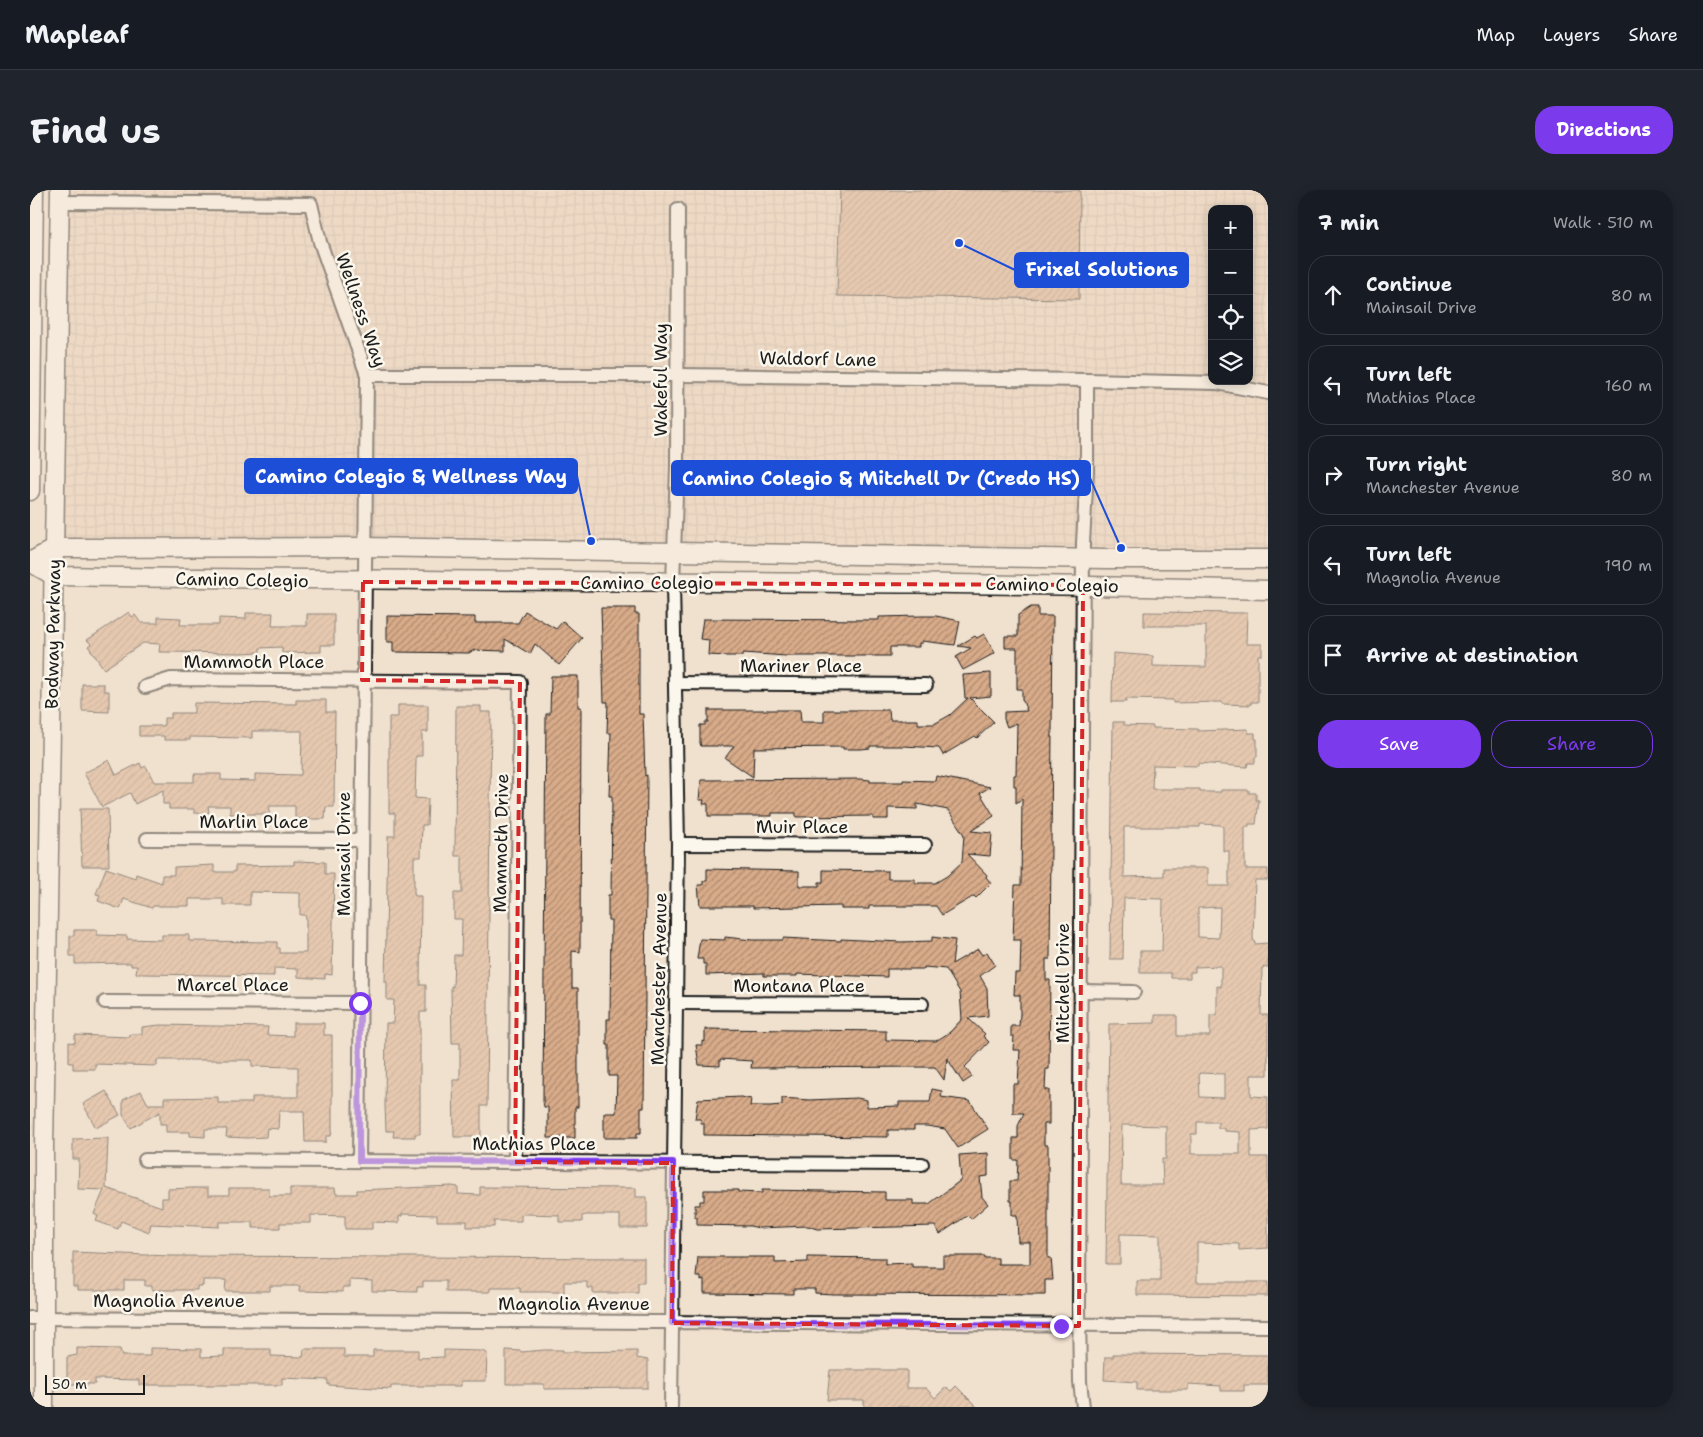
<!DOCTYPE html>
<html lang="en">
<head>
<meta charset="utf-8">
<style>
	:root { --surface:#171b24; --page:#20242c; --text:#f1f3f6; --muted:#9ea1a6; --line:#363941; --accent:#7c3aed }
	body { margin:0; font-family:"Shantell Sans",sans-serif; background:var(--page); color:var(--text) }
	.controls { position:absolute; right:15px; top:15px; display:grid; overflow:hidden; border-radius:10px; box-shadow:0 2px 12px #0003 }
	.controls button { width:45px; height:45px; display:grid; place-items:center; padding:0; border:0; border-bottom:1px solid var(--line); background:var(--surface); color:var(--text); font:25px sans-serif }
	.scale { position:absolute; left:15px; bottom:12px; width:100px; box-sizing:border-box; padding-left:5px; border:2px solid #1c1c1c; border-top:0; font-size:14px; line-height:18px; white-space:nowrap; color:#1c1c1c; -webkit-text-stroke:4px #fbf7ec; paint-order:stroke }
	.stop { position:absolute; width:15px; height:15px; margin:-11px; border:4px solid #7c3aed; border-radius:50%; background:#fff }
	.stop.end { background:#7c3aed; border-color:#fff; box-shadow:0 1px 5px #0008 }
	.list { margin:0; padding:0; list-style:none }
	h2 { display:flex; justify-content:space-between; align-items:center; height:65px; margin:0; padding:0 20px; font-size:21px }
	h2 small { font-size:16px; font-weight:400; color:var(--muted) }
	.list li { display:grid; grid-template-columns:32px 1fr auto; gap:15px; align-items:center; box-sizing:border-box; height:80px; margin:0 10px 10px; padding:0 10px; border:1px solid var(--line); border-radius:20px }
	.list b { display:block; font-size:19px; white-space:nowrap }
	.list p { margin:0; font-size:16px; white-space:nowrap; color:var(--muted) }
	.list em { font-size:16px; font-style:normal; color:var(--muted) }
	.actions { display:flex; gap:10px; padding:15px 20px }
	.actions a { flex:1; padding:11px 0; border:1px solid var(--accent); border-radius:20px; text-align:center; font-size:18px; color:var(--accent) }
	.actions .main { background:var(--accent); color:#fff }
	.icon { flex:none; width:28px; height:28px; fill:none; stroke:currentColor; stroke-width:2; stroke-linecap:round; stroke-linejoin:round }
	.map { position:relative; flex:none; width:1238px; height:1217px; overflow:hidden; border-radius:20px }
	header { display:flex; align-items:center; gap:30px; box-sizing:border-box; height:70px; padding:0 25px; background:var(--surface); border-bottom:1px solid var(--line) }
	header strong { font-size:24px }
	nav { display:flex; gap:28px; margin-inline-start:auto; font-size:18px }
	.intro { display:flex; align-items:center; justify-content:space-between; box-sizing:border-box; height:120px; padding:0 30px }
	h1 { margin:0; font-size:35px }
	.button { padding:12px 22px; border-radius:20px; background:var(--accent); color:#fff; font-size:18px; font-weight:700 }
	main { display:flex; gap:30px; padding:0 30px }
	aside { flex:1; background:var(--surface); border-radius:20px; box-shadow:0 2px 12px #0003 }
	.map>svg:first-child { display:block }
	.industrial { fill:url(#industrial-grid); fill-rule:evenodd }
	.building { fill:url(#building-hatch); stroke:#1c1c1c; fill-rule:evenodd }
	.lines { fill:none; stroke-linecap:round; stroke-linejoin:round }
	.street-casing { stroke:#1c1c1c; stroke-width:16 }
	.secondary-casing { stroke:#1c1c1c; stroke-width:21 }
	.street { stroke:#fbf7ec; stroke-width:12 }
	.secondary { stroke:#fbf7ec; stroke-width:18 }
	.route { stroke:#7c3aed; stroke-width:6 }
	.marked { fill:none; stroke:#d62828; stroke-width:4; stroke-dasharray:10 6; stroke-linejoin:round }
	.labels { text-anchor:middle; stroke-width:5; stroke-linejoin:round; paint-order:stroke }
	.street-label { font-size:18px; fill:#1c1c1c; stroke:#fbf7ec }
	.leader { fill:none; stroke:#1d4ed8; stroke-width:2 }
	.callout-dot { fill:#1d4ed8; stroke:#fbf7ec; stroke-width:2 }
	.callout { fill:#1d4ed8; stroke:#1d4ed8; stroke-width:2 }
	.callout-label { font-size:19px; text-anchor:middle; font-weight:bold; fill:#fff }
</style>
</head>
<body>
<header>
<strong>Mapleaf</strong>
<nav><a>Map</a><a>Layers</a><a>Share</a></nav>
</header>
<div class="intro"><h1>Find us</h1><a class="button">Directions</a></div>
<main>
<div class="map">
<svg width="1238" height="1217" viewBox="0 0 1238 1217">
	<defs>
		<pattern id="industrial-grid" width="8" height="8" patternUnits="userSpaceOnUse" patternTransform="scale(1.25)"><rect width="8" height="8" fill="#e9d0b9"/><path d="M0 4h8M4 0v8" fill="none" stroke="#c7b29e"/></pattern>
		<pattern id="building-hatch" width="6" height="6" patternUnits="userSpaceOnUse" patternTransform="scale(1.25)"><rect width="6" height="6" fill="#d8ab89"/><path d="M-1 1l2-2M0 6l6-6M5 7l2-2" fill="none" stroke="#ae8a6f"/></pattern>
	</defs>
	<rect width="100%" height="100%" fill="#f0e0ce"/>
	<filter id="ink" filterUnits="userSpaceOnUse"><feTurbulence type="fractalNoise" baseFrequency=".02" numOctaves="2"/><feDisplacementMap in="SourceGraphic" scale="10" xChannelSelector="R" yChannelSelector="G"/><feConvolveMatrix kernelMatrix="1 2 1 2 8 2 1 2 1" color-interpolation-filters="sRGB"/></filter>
	<g filter="url(#ink)">
		<path class="industrial" d="M30,0H1238V369L25,358ZM1182,19H1219V191H1182Z"/>
		<g class="building">
			<path d="M810,0H1050L1049,109L807,106Z"/>
			<path d="M1001,417H1008V426H1023L1020,769H1016V790H1020L1019,879H1016L1015,900H1019V934H1014V955H1018V1068H1021L1023,1090H1015V1105L803,1104L785,1103V1099H763V1104L674,1103V1090L671,1091V1087H666L668,1067H745V1073L778,1072V1067L855,1068V1074L882,1073V1077H913V1066H955L954,1068H968V1074H1000V1052H988L987,1025H982V1011H980V991H987L988,970H983V948H988V936L994,923H983V894H988L990,860H983L984,846H981V836H989L990,824V805H984L985,783H990L991,750H983L985,695H991L992,609L986,613V596H984V585H986L987,533L977,537L974,529V522L997,521L992,509V499H987V458H975V446H988V425Z"/>
			<path d="M571,418H605V424H609V524H613L615,586L617,585L614,918H611V943H607V948H574V923H586L587,886H579V855H577V829H580L581,730H578V705H581L582,606H579L581,543H577L578,512H574Z"/>
			<path d="M495,421L526,439L533,431L552,448L529,475L505,454L500,464L475,449V461L444,460L439,463L363,462V452H357V426L445,427V433H488Z"/>
			<path d="M99,422L102,427L105,425L111,433H128V427L151,428L150,435H189V428L216,429V423H243L242,436H277V424H304V455H291V462L252,463V457L230,458V462L212,463L129,462L130,454L113,453L74,479L58,456L61,454L57,450Z"/>
			<path d="M1114,422L1217,423L1216,454H1232V465H1228V512H1221V515L1192,514V512L1143,513V510L1096,509V512H1082L1083,463L1123,466V476L1176,477V436H1114Z"/>
			<path d="M891,426H906L930,431L925,455L892,451V453H889V457H860V466H756L713,463V466H697L678,465L679,450L670,449L673,429L849,430V427Z"/>
			<path d="M954,444L965,463L933,480L926,467L941,458L928,456L945,446L947,448Z"/>
			<path d="M961,483V506L940,508L964,532L947,548L945,546L913,565L909,558L873,556H840V558L831,559H813V557L724,558L723,587L695,568L704,556H671L670,553V535H675V532H678V520H770L771,532H794V520H859L860,530H888V534H904L920,525L938,508H935L933,485Z"/>
			<path d="M521,486H548V517H551L550,762L542,761V798H548V917H545V948H518V917H514L513,911L516,524H520Z"/>
			<path d="M52,494H74V501H79V522L52,521Z"/>
			<path d="M266,510H296V522H305L304,617H296L295,629H265V616H240L239,624H200V616H178L179,623H164V619H139V614H133V600L105,614L100,603L72,617L54,583L79,570L86,585L110,573L112,578L116,576L124,592H164V584H191V590L225,591V584L271,585L272,541H222V548L160,547V550H134V546H109V536H134V528H141V523H164V513L266,514Z"/>
			<path d="M368,515H398V542H392V566H386V572L385,608L398,609L397,635H392L391,667H384V703L385,706H391L390,795H396V822H390V944H385V947H363L364,941H356L355,916L356,833H363L364,810H357V792H355L358,646H365V623H359V527H368Z"/>
			<path d="M426,516H451V522H461L457,916H451V947H424L423,890H430V853H422L421,796L423,797L424,765H431L432,729H424V703H432V666H425Z"/>
			<path d="M1083,532H1094V535L1123,536V538L1168,539V541L1218,539V543H1225V549H1227V567H1225V573H1218L1217,577L1168,573V576L1123,575L1122,599H1170V602H1191V600H1219V603H1226V610H1229L1226,634H1219V637H1215V679H1238V690H1225L1223,748L1225,754L1238,753V777L1232,778L1231,825H1238V885H1221V906L1238,907V939L1221,940V967H1238V1058L1209,1060V1054L1167,1053V1092H1238V1106L1107,1105V1091H1130V1045L1090,1044V1074H1076L1079,834L1125,833V825H1147V846H1180V825H1187V796L1191,797V776L1165,777V782H1160V788H1141V783H1110V761H1132L1133,709L1094,708L1093,769H1080ZM1170,634L1190,635L1193,637V661H1199V696H1178V678H1134V686L1094,687V637H1170ZM1190,717L1189,748L1168,747V718ZM1169,883L1194,884V908L1170,907ZM1167,932H1188V938H1194V941L1210,942V964H1161V944H1167ZM1092,935L1136,936V969H1132L1133,995H1091Z"/>
			<path d="M906,586L960,597L950,603L964,626L941,641L962,643L960,666L937,664L957,685L956,687L961,693L946,708L944,706L912,725L906,716H839V719H811V716L723,718V716H670L668,695H673V691H677V679L769,681V696H789V692H793V680L858,681V689H885V693H905L917,686L932,672L934,645L918,620L887,614V619L858,618V629H843V626L766,627V623H742V626H678V614H673L674,610H669L671,590L830,589L840,590V592H873V590L905,591Z"/>
			<path d="M50,619H78L79,676H52Z"/>
			<path d="M264,671L295,672V684H304L302,785L295,784V789L268,787V779L244,778V786L113,784L106,783L107,776H101V773L45,774V766H40V746H44V740H67V745L97,746V749L132,750V745H159V751L247,752V758H250V763H276V729L275,725H270V703L220,702V715H193V709H159V716H123L122,718L94,709L90,719L68,711L70,705L66,704L76,678L105,688L106,684L132,693V685H144V677L184,675V682H205V676L264,675Z"/>
			<path d="M695,747L722,750H753V748L811,751V749L871,752L902,751V747L925,750L922,774L948,759L952,765L957,762L965,775L950,786L957,798L958,826L938,828L955,844L953,846L959,852L935,877L942,887L933,893L917,868L914,890L905,877L721,878L722,871L690,869V876L669,875L666,855H672V851L675,852V839L856,841V850L906,851L920,842L932,829L930,802L916,779L894,777V779H857V787L767,784V786H734V783L676,785V774H673V769H667L670,749L695,750Z"/>
			<path d="M263,833H294V845H302V940L301,946H296V952H275L274,921H249L248,939L237,938L236,947L217,948L196,947L197,939H175V947L160,946V942H136V934H130V922L101,938L93,925V910L111,901L118,914H134V908L188,907V913H222V907H268V877L222,876V870H127V876L65,874V879H43V873H39V852L45,853V845L100,847V844H112V837L130,835L238,837L237,845L263,846Z"/>
			<path d="M902,899L912,901L911,907L940,911L958,939L928,958L915,939L897,936H884V940H858V947L674,945V933H671V929H665L668,909L711,907L721,909L720,916H740L752,915V908L779,910L827,908L837,910V917L869,916V912H900Z"/>
			<path d="M76,901L90,925L66,938L53,914Z"/>
			<path d="M78,948L76,998L132,1017V1008H138V999L162,998H178V1005H199V998H239V1006H260V998H305L306,1004H327V1000L422,996L428,997V1004L450,1005V997L606,998V1007H617V1038H590V1025H556L552,1026V1032H529V1025L495,1024L491,1025V1031H464V1037H437V1031H407V1025L372,1024V1026L369,1027V1033L342,1032V1039H315V1026L281,1025V1033H250V1038H223V1032H189V1037L121,1034L119,1042L91,1031L88,1039L66,1031L68,1026L64,1024L74,1000L48,999L49,969H43V949Z"/>
			<path d="M958,963V986L950,987L952,1007L958,1014L941,1029L938,1025L910,1044L905,1036L787,1039L778,1036L729,1038L720,1036L667,1035V1027H665V1015H670V1011H674V1000H708V1002L732,1003V1000L855,1002V1010H883V1014H899L931,990L929,965Z"/>
			<path d="M43,1062L141,1066L614,1068V1093H608V1103H563V1098H557V1092H534V1102H490V1098H460V1102H416V1091H393V1097H387V1102L342,1101V1091L320,1090V1097H313V1102L269,1101L270,1096H240V1101H195L196,1090H173V1096H167V1100H122V1096H115V1090H94V1100H48V1096H43Z"/>
			<path d="M47,1158L90,1159L92,1166H120V1158L171,1159V1167L194,1166V1159H241V1166L273,1167L274,1159H314V1167H343V1160H388V1168L414,1167V1160L451,1161L457,1163L456,1191H431V1196H361V1199L298,1195V1190L252,1188V1195H109V1190L65,1189V1194H37V1167L47,1165Z"/>
			<path d="M476,1160L491,1161V1162L514,1160H533V1162L607,1161V1168L618,1170V1198L514,1199V1194H476Z"/>
			<path d="M1083,1164L1238,1165V1195H1214V1201H1191V1196L1158,1194V1200H1107V1192L1074,1190L1075,1167H1083Z"/>
			<path d="M800,1180H877V1198H896L905,1208L916,1197L921,1201L926,1196L947,1217H834V1210H797Z"/>
		</g>
		<g class="lines">
			<g class="street-casing">
				<g id="street">
					<path d="M30,12L281,14L290,52L337,185L329,971"/>
					<path d="M337,185H648L1057,190L1187,193L1238,203"/>
					<path d="M645,493L896,495"/>
					<path d="M115,497L141,489L490,492L485,972"/>
					<path d="M117,649L331,650"/>
					<path d="M648,654L895,655"/>
					<path d="M1051,801L1104,802"/>
					<path d="M75,812L330,813"/>
					<path d="M647,813L892,814"/>
					<path d="M115,970L892,974"/>
					<path d="M0,1128L1238,1136"/>
					<path d="M641,1217L648,654L643,393L647,276L648,19"/>
					<path d="M1053,1217L1050,1192L1049,1116L1053,353L1057,281V190"/>
				</g>
			</g>
			<g class="secondary-casing">
				<g id="secondary">
					<path d="M0,301L4,0"/>
					<path d="M0,372L24,386C428,393 833,389 1238,400"/>
					<path d="M0,372L25,358H52L333,357L1076,369H1238"/>
					<path d="M14,1217V958L30,0"/>
				</g>
			</g>
			<use href="#street" class="street"/>
			<use href="#secondary" class="secondary"/>
		</g>
	</g>
	<g class="lines" filter="url(#ink)">
		<path class="route" d="M330,813L329,971L643,972L642,1133L1031,1136"/>
	</g>
	<path d="M0 0H1238V1217H0ZM333,392L1053,395L1049,1136L642,1133L643,973L485,972L490,492L332,490Z" fill="#f0e0ce" fill-opacity=".55" fill-rule="evenodd"/>
	<path class="marked" d="M333,392L1053,395L1049,1136L642,1133L643,973L485,972L490,492L332,490Z"/>
	<g class="labels">
		<g class="street-label">
			<text transform="translate(331 120) rotate(71)" y="6">Wellness Way</text>
			<text transform="translate(788 169) rotate(1)" y="6">Waldorf Lane</text>
			<text transform="translate(631 190) rotate(-90)" y="6">Wakeful Way</text>
			<text transform="translate(212 390) rotate(1)" y="6">Camino Colegio</text>
			<text x="617" y="399">Camino Colegio</text>
			<text transform="translate(1022 395) rotate(1)" y="6">Camino Colegio</text>
			<text transform="translate(23 444) rotate(-89)" y="6">Bodway Parkway</text>
			<text x="224" y="478">Mammoth Place</text>
			<text x="771" y="482">Mariner Place</text>
			<text x="224" y="638">Marlin Place</text>
			<text x="772" y="643">Muir Place</text>
			<text transform="translate(471 653) rotate(-89)" y="6">Mammoth Drive</text>
			<text transform="translate(314 664) rotate(-90)" y="6">Mainsail Drive</text>
			<text transform="translate(629 789) rotate(-89)" y="6">Manchester Avenue</text>
			<text transform="translate(1033 793) rotate(-90)" y="6">Mitchell Drive</text>
			<text x="203" y="801">Marcel Place</text>
			<text x="769" y="802">Montana Place</text>
			<text x="504" y="960">Mathias Place</text>
			<text x="139" y="1117">Magnolia Avenue</text>
			<text x="544" y="1120">Magnolia Avenue</text>
		</g>
	</g>
	<path class="leader" d="M929 53L985 80M561 351L547 286M1091 358L1060 288"/>
	<g class="callout-dot">
		<circle cx="929" cy="53" r="5"/>
		<circle cx="561" cy="351" r="5"/>
		<circle cx="1091" cy="358" r="5"/>
	</g>
	<g class="callout">
		<rect x="985" y="63" width="173" height="34" rx="5"/>
		<rect x="215" y="269" width="332" height="34" rx="5"/>
		<rect x="642" y="271" width="418" height="34" rx="5"/>
	</g>
	<g class="callout-label">
		<text x="1072" y="86">Frixel Solutions</text>
		<text x="381" y="293">Camino Colegio &amp; Wellness Way</text>
		<text x="851" y="295">Camino Colegio &amp; Mitchell Dr (Credo HS)</text>
	</g>
</svg>
<div class="controls">
<button>+</button>
<button>−</button>
<button><svg class="icon" aria-label="locate" viewBox="0 0 24 24"><circle cx="12" cy="12" r="6"/><path d="M12 2v4M12 18v4M2 12h4M18 12h4"/></svg></button>
<button><svg class="icon" aria-label="layers" viewBox="0 0 24 24"><path d="M12 4l9 5-9 5-9-5zM3 14l9 5 9-5"/></svg></button>
</div>
<div class="scale">50 m</div>
<div class="stop" style="left:330px;top:813px"></div>
<div class="stop end" style="left:1031px;top:1136px"></div>
</div>
<aside>
<h2>7 min<small>Walk · 510 m</small></h2>
<ul class="list">
<li><svg class="icon" aria-label="ahead" viewBox="0 0 24 24"><path d="M12 20V5M6 11l6-6 6 6"/></svg><div><b>Continue</b><p>Mainsail Drive</p></div><em>80 m</em></li>
<li><svg class="icon" aria-label="left" viewBox="0 0 24 24"><path d="M17 20v-9H6M10 6l-5 5 5 5"/></svg><div><b>Turn left</b><p>Mathias Place</p></div><em>160 m</em></li>
<li><svg class="icon" aria-label="right" viewBox="0 0 24 24"><path d="M7 20v-9h11M14 6l5 5-5 5"/></svg><div><b>Turn right</b><p>Manchester Avenue</p></div><em>80 m</em></li>
<li><svg class="icon" aria-label="left" viewBox="0 0 24 24"><path d="M17 20v-9H6M10 6l-5 5 5 5"/></svg><div><b>Turn left</b><p>Magnolia Avenue</p></div><em>190 m</em></li>
<li><svg class="icon" aria-label="arrive" viewBox="0 0 24 24"><path d="M6 21V4h12l-3 4 3 4H6"/></svg><div><b>Arrive at destination</b></div></li>
</ul>
<div class="actions"><a class="main">Save</a><a>Share</a></div>
</aside>
</main>
</body>
</html>
